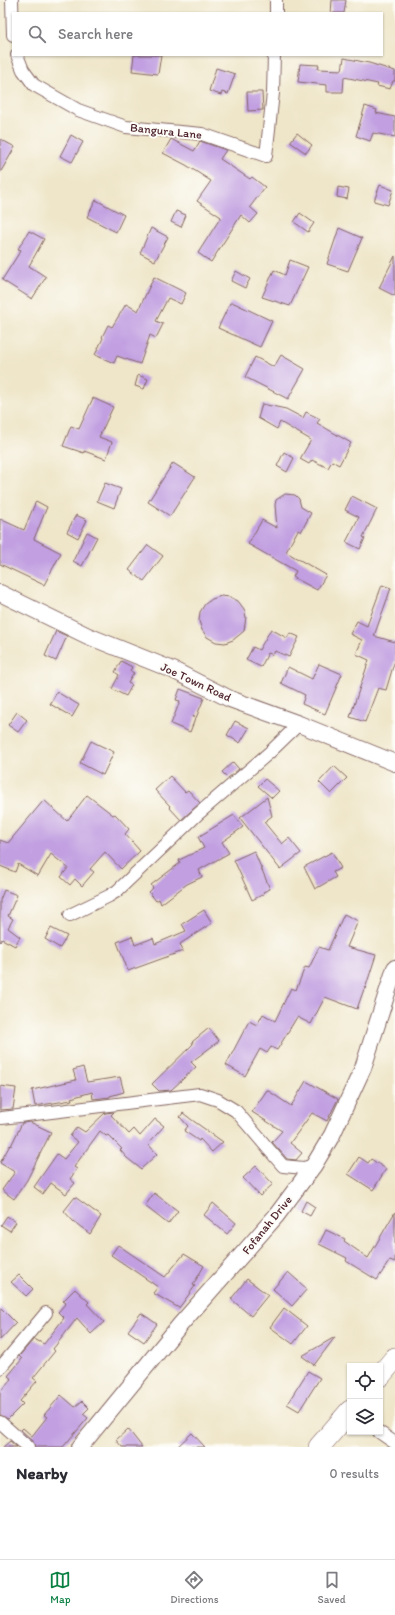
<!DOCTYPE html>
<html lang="en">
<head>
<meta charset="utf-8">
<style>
	:root { --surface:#fff; --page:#f2f2f3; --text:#2b2b33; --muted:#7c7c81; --line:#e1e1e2; --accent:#0b8043 }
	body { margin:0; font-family:Itim,sans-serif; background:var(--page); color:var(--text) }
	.controls { position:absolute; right:12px; bottom:12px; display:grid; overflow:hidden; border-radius:0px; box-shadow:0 1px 3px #0004 }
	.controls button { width:36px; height:36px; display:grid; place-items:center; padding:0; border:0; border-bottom:1px solid var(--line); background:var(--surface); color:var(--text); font:20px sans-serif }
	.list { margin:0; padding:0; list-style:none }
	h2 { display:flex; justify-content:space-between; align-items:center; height:52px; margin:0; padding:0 16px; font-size:17px }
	h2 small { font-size:13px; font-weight:400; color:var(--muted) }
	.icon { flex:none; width:22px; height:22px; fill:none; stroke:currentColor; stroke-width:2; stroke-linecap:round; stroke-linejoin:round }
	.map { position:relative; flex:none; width:395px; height:1447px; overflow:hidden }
	.search { position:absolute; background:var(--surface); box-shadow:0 1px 3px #0004; left:12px; right:12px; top:12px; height:44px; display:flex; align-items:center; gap:10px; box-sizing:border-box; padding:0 14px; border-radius:0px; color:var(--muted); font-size:15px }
	.sheet { height:112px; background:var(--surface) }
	nav { display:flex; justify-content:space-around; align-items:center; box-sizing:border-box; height:56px; border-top:1px solid var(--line); background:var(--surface); font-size:11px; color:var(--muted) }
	nav a { display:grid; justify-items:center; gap:2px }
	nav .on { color:var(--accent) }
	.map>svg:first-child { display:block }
	.building { fill:#c19fe1 }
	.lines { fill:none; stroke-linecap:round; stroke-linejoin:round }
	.minor-casing { stroke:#846562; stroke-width:14 }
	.tertiary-casing { stroke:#846562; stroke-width:18 }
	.trunk-casing { stroke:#846562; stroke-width:22 }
	.minor { stroke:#fff; stroke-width:12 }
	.tertiary { stroke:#fff; stroke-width:16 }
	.trunk { stroke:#fff; stroke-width:21 }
	.labels { text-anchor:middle; stroke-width:4; stroke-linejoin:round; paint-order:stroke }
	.street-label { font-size:12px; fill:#4a1f2b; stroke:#fdfcf7 }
</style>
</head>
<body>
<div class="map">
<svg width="395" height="1447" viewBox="0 0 395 1447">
	<rect width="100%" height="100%" fill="#fdfcf7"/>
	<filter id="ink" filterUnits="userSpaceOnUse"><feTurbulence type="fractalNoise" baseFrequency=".025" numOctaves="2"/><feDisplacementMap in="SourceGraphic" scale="8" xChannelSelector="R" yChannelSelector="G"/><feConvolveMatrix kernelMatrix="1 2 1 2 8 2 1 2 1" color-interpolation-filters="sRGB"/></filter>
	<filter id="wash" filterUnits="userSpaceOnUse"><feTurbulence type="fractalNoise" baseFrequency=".012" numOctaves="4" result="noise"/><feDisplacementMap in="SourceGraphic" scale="16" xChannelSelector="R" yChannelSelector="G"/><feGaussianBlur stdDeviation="0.9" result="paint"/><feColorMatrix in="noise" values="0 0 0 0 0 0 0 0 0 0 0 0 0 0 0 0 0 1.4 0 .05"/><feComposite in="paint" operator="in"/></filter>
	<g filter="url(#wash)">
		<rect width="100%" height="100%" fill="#efe6c9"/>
		<g id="blocks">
			<g class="building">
				<path d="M332,0H346L344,13H331Z"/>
				<path d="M134,55H161L158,74L132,71Z"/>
				<path d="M344,58L369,63L395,71V81H393L390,89L377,86L378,84L344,77L343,92H327V85L298,82L300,64L319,65L318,69L342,70Z"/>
				<path d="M216,68L235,74L228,94L222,92L221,95L209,91Z"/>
				<path d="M247,92H262L263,110L248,111Z"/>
				<path d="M365,106L377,110L376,113L395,117V137L373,133L370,141L356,136Z"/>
				<path d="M297,133L312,145L306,153L290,142Z"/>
				<path d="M71,135L83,142L72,162L60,156Z"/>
				<path d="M0,139L15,147L0,173Z"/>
				<path d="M171,139L194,151L200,141L226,150L220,159L250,179L252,177L265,187L250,207L258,214L250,223L241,215L211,262L198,253L221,217L197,201L211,181L186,165L163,153Z"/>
				<path d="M380,185L393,190L388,205L374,201Z"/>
				<path d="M338,187L349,189L347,199L337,197Z"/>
				<path d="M96,200L124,215L116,232L87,217Z"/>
				<path d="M176,211L186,215L181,227L171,222Z"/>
				<path d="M300,213L314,223L308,232L294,222Z"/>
				<path d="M151,228L168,237L155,261L140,253Z"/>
				<path d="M339,228L362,238L348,271L327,264Z"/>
				<path d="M29,231L44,239L29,266L46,277L32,299L2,280L21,250L18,249Z"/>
				<path d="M395,256V296L379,288Z"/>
				<path d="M290,260L308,267L290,306L262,297L274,270L285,275Z"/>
				<path d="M236,271L250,279L245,288L231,281Z"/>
				<path d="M154,277L186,293L181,304L168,298L156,321L163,324L156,338L150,335L140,364L117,356L114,363L95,355L103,338L102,337L108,325L112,327L126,304L138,311Z"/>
				<path d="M230,303H234L272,321L260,347L218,328Z"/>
				<path d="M281,355L305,369L288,399L245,377L255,357L274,367Z"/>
				<path d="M138,375L148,379L144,389L135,386Z"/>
				<path d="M93,398L113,407L99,437L112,442L106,459L84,451V453L63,446L71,426L79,429Z"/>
				<path d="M262,404L286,409L303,418L306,412L320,419L317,423L351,443L339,465L332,461L328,468L312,460L309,464L300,459L311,440L280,422L277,429L258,418Z"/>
				<path d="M284,452L294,458L287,472L277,466Z"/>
				<path d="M173,463L195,477L170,516L148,502Z"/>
				<path d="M105,483L121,489L114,508L97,501Z"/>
				<path d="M285,494L295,495L299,499L301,507L311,513L301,532L298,530L286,552L326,575L317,590L293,577L296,571L248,544L262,520L277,528L275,505L276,500Z"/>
				<path d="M352,496L377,509L363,537L365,538L360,549L346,542L359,517L345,510Z"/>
				<path d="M36,501L47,507L34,539L61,553L44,585L0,564V519L24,530Z"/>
				<path d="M76,515L87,520L78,538L67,532Z"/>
				<path d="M87,532L97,537L82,566L73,561Z"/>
				<path d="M148,545L163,556L144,581L129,570Z"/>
				<path d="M382,585L391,588L374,636L395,642V660L386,690L378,688L365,722L350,717L369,660L356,654L362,640L350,634L357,621L367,626Z"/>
				<path d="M221,596L230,597L238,601L244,609L246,617L244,631L233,640L225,643L216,642L207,637L202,630L199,621L200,612L205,604L212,599Z"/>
				<path d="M271,629L287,638L290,633L299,637L289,657L275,651L273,655L268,653L261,667L246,660L253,647L259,650Z"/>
				<path d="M56,631L67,636L56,661L45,656Z"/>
				<path d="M121,661L132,667L130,671L134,673L128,683L132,685L126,696L112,689L119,675L115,672Z"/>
				<path d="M319,664L342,674L325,714L302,704L305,695L281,683L288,667L312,679Z"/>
				<path d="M180,689L204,698L196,718L193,716L195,719L190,732L171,724L180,701L176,700Z"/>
				<path d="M57,692L79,705L72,717L50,704Z"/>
				<path d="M17,712L27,720L18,732L8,725Z"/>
				<path d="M235,721L249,728L240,743L227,735Z"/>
				<path d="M91,741L114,752L103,775L80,763Z"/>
				<path d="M233,762L239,769L228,778L222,772Z"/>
				<path d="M334,766L347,778L331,794L319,782Z"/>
				<path d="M170,776L185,792L188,790L200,803L181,820L169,807L170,806L155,790Z"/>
				<path d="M265,779L279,791L272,798L258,786Z"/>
				<path d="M87,795L113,815L115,814L129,829L125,834L140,851L121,869L105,852L90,869L94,872L82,886L75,879L70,885L61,877L68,868L51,854L38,876L18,864L15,872L0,866V840L8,843L44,800L67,821Z"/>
				<path d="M267,797L272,816L264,822L282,844L289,838L301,853L280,869L240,818Z"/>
				<path d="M234,815L243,827L222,842L229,853L199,870L202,877L187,884L161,904L159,899L156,901L149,892L153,888L151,885L180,863L179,860L204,848L198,837Z"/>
				<path d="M254,851L270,889L263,892L264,894L252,900L234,860Z"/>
				<path d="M332,852L341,868L333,872L336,877L315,889L304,867Z"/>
				<path d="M4,890L17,895L8,916L13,919L8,928L20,937L15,946L2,939L0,942V900Z"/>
				<path d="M204,910L212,923L180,944L183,951L128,971L117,942L132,936L135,945L153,938L155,944L186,931L182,924Z"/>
				<path d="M344,914L358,921L347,947L376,955L365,989H364L357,1009L325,997L311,1024L297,1017L277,1050L271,1047L267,1053L260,1049L245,1076L226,1065L249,1021L257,1025L263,1014L275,1021L291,988L296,990L305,967L309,968L319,947L328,950Z"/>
				<path d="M51,928L67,936L60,948L45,939Z"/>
				<path d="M209,1028L219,1041L191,1062L196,1067L171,1090L159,1091L152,1084L193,1044L192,1042Z"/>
				<path d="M83,1067L87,1082L120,1077L124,1092L110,1096V1097L93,1099L92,1092L71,1098L72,1100L35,1106L32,1090L76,1080L73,1070Z"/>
				<path d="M306,1081L338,1099L327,1121L312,1113L290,1143L302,1153L296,1160L287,1159L272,1142L282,1131L252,1112L267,1090L291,1106Z"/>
				<path d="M0,1086L16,1088L13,1109L0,1110Z"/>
				<path d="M114,1112L111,1115L129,1134L134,1129L140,1136L155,1119L164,1126L148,1144L157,1154L141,1169L127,1158L120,1150L122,1149L108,1135L106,1136L100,1131L74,1167L77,1169L70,1179L75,1183L66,1194L51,1183L43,1194L34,1187L57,1154L64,1159L78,1142L70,1136L77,1127L85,1132L105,1113Z"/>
				<path d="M183,1113L192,1120L223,1142L212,1152L200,1139L199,1141L184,1131L188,1126L180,1117Z"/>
				<path d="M30,1122L51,1132L27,1180L14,1199L2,1190L15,1172L0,1163L10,1145L11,1146L22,1123Z"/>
				<path d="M359,1157L368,1163L371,1159L386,1169L373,1190L348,1174Z"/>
				<path d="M256,1166L273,1184L260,1196L243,1178Z"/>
				<path d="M154,1193L178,1211L168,1224L145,1206Z"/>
				<path d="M75,1197L101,1216L90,1234L73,1221L64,1211Z"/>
				<path d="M306,1201L315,1207L310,1216L301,1211Z"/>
				<path d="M213,1203L236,1223L227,1234L204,1215Z"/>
				<path d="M395,1212V1262L390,1260L377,1280L346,1261L347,1258L319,1244L326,1230L345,1239L344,1241L368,1258Z"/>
				<path d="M7,1216L16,1222L10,1231L1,1225Z"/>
				<path d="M118,1245L165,1277L184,1254L204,1266L193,1285L195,1286L179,1308L153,1293L158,1287L111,1255Z"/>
				<path d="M288,1272L307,1289L292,1306L273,1289Z"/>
				<path d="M19,1275L33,1289L26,1296L11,1282Z"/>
				<path d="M247,1279L268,1295L251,1316L231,1299Z"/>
				<path d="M75,1289L89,1302L87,1304L104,1322L91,1334L77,1318L53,1349L55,1351L33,1378L37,1381L20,1401L23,1404L8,1419L0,1415V1392L12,1379L8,1376L22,1359L19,1356L34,1339L44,1344L64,1318L58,1312L66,1303L63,1301Z"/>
				<path d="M0,1307L16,1323L0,1340Z"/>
				<path d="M284,1308L307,1326L293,1344L270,1327Z"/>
				<path d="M141,1313L157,1324L144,1342L128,1331Z"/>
				<path d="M335,1337L314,1365L302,1356Z"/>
				<path d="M308,1371L320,1378L299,1411L287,1404Z"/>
				<path d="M61,1395L75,1407L82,1401L89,1408L83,1414L88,1418L63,1447H35L33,1441L21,1430L23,1428L32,1436L47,1417L44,1415Z"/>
				<path d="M128,1429L142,1447H122L116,1440Z"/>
				<path d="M192,1433L205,1447H177Z"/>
				<path d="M10,1441L17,1447H3Z"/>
			</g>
		</g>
	</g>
	<g filter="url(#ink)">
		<use href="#blocks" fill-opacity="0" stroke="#846562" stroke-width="1"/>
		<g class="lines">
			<g class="minor-casing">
				<g id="minor">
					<path d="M12,0L13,35"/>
					<path d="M276,13V0"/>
					<path d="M17,55L23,70L34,85L78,110L126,127L202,134L266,156L273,93L274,55"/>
					<path d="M70,915L109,896L117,891L198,814L270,752L299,724"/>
					<path d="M2,1118L200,1094L218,1100L236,1111L283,1166L304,1168L314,1165"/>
					<path d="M0,1368L46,1313"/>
					<path d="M0,1422L28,1447"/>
					<path d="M379,1432L395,1443"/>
				</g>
			</g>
			<g class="tertiary-casing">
				<g id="tertiary">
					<path d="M0,593L88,636L173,670L230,699L299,724L395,763"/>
					<path d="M80,1447L180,1325L276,1216L314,1165L332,1135L363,1068L395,968"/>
				</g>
			</g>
			<g class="trunk-casing">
				<g id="trunk">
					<path d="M380,1376L395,1358"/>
					<path d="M319,1447L350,1411"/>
				</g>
			</g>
			<use href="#minor" class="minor"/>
			<use href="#tertiary" class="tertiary"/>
			<use href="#trunk" class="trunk"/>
		</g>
	</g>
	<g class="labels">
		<g class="street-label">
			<text transform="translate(166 131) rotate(6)" y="4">Bangura Lane</text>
			<text transform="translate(196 682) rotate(25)" y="4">Joe Town Road</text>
			<text transform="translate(267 1225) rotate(-51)" y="4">Fofanah Drive</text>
		</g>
	</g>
</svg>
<div class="controls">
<button><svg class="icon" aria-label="locate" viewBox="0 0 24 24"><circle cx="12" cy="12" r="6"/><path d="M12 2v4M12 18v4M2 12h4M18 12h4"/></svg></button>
<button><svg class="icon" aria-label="layers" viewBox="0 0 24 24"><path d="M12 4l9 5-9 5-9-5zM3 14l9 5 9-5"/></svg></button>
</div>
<div class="search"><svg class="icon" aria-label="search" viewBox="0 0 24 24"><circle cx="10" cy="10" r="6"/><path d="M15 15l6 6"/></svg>Search here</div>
</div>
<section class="sheet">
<h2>Nearby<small>0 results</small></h2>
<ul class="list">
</ul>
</section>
<nav>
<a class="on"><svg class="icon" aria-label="map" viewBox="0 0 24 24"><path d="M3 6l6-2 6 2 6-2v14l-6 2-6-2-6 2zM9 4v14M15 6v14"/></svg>Map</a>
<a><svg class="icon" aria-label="directions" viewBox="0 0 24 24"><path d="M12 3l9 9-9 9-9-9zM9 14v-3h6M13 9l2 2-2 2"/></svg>Directions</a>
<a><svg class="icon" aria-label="saved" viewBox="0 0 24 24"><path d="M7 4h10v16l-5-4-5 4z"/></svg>Saved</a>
</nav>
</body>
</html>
